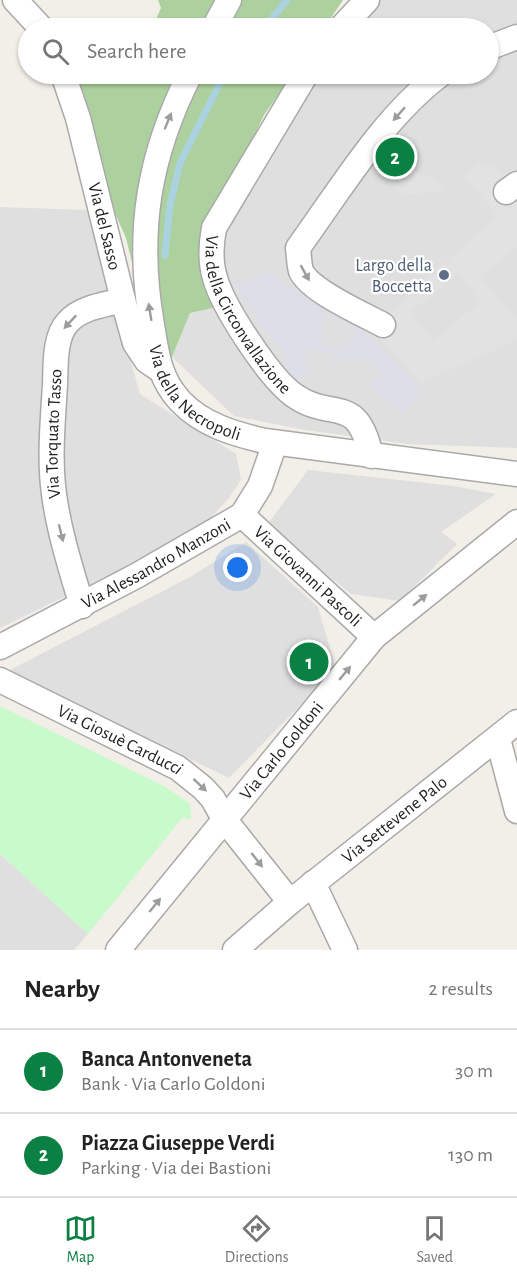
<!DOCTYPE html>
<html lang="en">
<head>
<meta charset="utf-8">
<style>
	:root { --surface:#fff; --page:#f2f2f2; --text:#222; --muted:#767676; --line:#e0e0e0; --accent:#0b8043 }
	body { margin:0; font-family:"Alegreya Sans",sans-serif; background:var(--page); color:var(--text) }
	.you { position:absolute; left:238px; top:568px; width:21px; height:21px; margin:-15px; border:4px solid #fff; border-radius:50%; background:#1a73e8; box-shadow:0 0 0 9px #1a73e833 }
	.badge { display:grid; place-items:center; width:39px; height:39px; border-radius:50%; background:var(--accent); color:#fff; font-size:20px; font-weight:700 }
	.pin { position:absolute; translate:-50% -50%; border:3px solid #fff; box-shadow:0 2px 6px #0006 }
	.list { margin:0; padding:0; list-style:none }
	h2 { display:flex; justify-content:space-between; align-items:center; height:78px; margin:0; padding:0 24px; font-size:26px }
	h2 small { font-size:20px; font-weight:400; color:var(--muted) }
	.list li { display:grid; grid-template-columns:39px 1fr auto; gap:18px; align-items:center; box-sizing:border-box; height:84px; padding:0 24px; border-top:2px solid var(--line) }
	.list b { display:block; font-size:22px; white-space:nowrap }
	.list p { margin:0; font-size:20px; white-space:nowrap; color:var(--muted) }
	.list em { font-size:20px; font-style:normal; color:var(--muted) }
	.icon { flex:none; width:33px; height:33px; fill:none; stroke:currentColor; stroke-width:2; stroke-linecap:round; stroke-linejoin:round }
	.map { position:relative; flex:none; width:517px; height:950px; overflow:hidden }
	.search { position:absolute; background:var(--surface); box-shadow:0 2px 4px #0004; left:18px; right:18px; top:18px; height:66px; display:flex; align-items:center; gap:15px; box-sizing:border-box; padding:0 21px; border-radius:33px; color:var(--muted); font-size:22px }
	.sheet { height:246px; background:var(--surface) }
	nav { display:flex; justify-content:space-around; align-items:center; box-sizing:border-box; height:84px; border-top:2px solid var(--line); background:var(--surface); font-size:16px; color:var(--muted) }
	nav a { display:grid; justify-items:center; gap:3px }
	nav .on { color:var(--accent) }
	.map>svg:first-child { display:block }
	.residential { fill:#e0dfdf }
	.forest { fill:#add19e }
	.park { fill:#c8facc }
	.parking { fill:#e2e2e2; fill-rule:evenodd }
	.plaza { fill:#dddde8; fill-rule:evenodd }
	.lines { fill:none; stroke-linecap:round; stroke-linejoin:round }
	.stream { stroke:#aad3df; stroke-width:7 }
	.minor-casing { stroke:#a9a9a9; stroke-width:27 }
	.minor { stroke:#fff; stroke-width:24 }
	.oneway { fill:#9c9c9c }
	.service-dot { fill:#5c6f8a; stroke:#fff; stroke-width:2 }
	.labels { text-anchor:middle; stroke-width:4.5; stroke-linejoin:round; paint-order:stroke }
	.street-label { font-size:18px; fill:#222; stroke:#fff }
	.service-label { font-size:18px; fill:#4e5e75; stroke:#fff; text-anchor:end }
</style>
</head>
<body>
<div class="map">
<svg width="517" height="950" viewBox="0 0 517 950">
	<rect width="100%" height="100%" fill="#f2efe9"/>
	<g class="residential">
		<path d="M358,0H517V448L407,444L305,430L234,416L172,357L222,232L307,74H488V28H338Z"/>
		<path d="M0,207L87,210L140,394L236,454L241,480L229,498L207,522L174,544L0,628Z"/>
		<path d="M308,470L453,486L496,494L441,532L457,544L400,601L351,594L267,525Z"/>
		<path d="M246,542L318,607L336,669L229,778L8,671L190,577Z"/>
		<path d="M0,854L88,934L74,950H0Z"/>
	</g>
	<g class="forest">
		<path d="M158,0H343L324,28H152L161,8Z"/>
		<path d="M78,74H293L264,115L226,195L206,257L226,296L212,308L190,313L172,357L150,336L126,238L115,213L87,113Z"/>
	</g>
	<path class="park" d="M0,706L164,786L190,804L191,819L182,818L88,934L0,854Z"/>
	<g class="parking">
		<path d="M393,141L419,174L434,177L444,191L402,195L378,172Z"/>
		<path d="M479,163L495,165L517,192V247L481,277L517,320V340L421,383L371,330L498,215L463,177ZM458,273L481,302L433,340L411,311Z"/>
	</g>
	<path class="plaza" d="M269,272L284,284L345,319L365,333L415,382L420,389L403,413L368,386L383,373L361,358L335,360L330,351H303L308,370L299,382L292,381L281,369L286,354L263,328L236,286ZM323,310L355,329L346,346L321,348Z"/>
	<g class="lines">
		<g class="stream">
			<path d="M264,28L287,0"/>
			<path d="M165,255L170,205L180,163L220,83L228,74"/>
		</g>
		<g class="minor-casing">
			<g id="minor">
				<path d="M15,0L41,28"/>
				<path d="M214,28L229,0"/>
				<path d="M341,28L367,0"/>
				<path d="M488,48L517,37"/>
				<path id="s1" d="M63,74L78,118L123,300L135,343L147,361L160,370"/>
				<path id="s2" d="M190,74C148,157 136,233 152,325C157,355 159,378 180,401C203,425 234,434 265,441L517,474"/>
				<path id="s3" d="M306,74L214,228C211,244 210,262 215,278C223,307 270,379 295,396C333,422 357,392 371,456"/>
				<path d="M506,192L517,184"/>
				<path d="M383,325C363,314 310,291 301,271C299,264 299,255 298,248C340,190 384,116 441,74"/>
				<path id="s4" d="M242,515L374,637"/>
				<path id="s5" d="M82,606C71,569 59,532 54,494C49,458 53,420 55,384C56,364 54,337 68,322C81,307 105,305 123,300"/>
				<path id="s6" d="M0,647L136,576L242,515L260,486L275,443"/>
				<path id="s7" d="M0,680L178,768L203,788L213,799L224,819L290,902"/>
				<path d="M498,739L517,811"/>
				<path d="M313,883L345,950"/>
				<path id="s8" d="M118,950L374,637L517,522"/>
				<path id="s9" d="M235,950L290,902L517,722"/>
			</g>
		</g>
		<use href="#minor" class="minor"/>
	</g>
	<defs><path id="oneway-solid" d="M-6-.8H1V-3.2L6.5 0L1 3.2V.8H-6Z" transform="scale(1.5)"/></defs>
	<g class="oneway">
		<use href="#oneway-solid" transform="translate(399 114) rotate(132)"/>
		<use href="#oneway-solid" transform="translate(168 121) rotate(-68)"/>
		<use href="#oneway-solid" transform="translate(305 273) rotate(61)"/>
		<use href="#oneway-solid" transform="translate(150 312) rotate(-99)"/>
		<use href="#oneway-solid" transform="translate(70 322) rotate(133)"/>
		<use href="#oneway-solid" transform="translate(61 533) rotate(76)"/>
		<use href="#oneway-solid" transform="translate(420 600) rotate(-39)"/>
		<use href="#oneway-solid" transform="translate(345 673) rotate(-50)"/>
		<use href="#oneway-solid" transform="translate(200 785) rotate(43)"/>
		<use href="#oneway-solid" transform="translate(257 860) rotate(52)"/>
		<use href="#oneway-solid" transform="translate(155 905) rotate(-51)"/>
	</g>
	<circle class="service-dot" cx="444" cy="275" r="6"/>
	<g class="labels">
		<g class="street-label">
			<text dy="6" stroke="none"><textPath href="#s1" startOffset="158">Via del Sasso</textPath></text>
			<text dy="6" stroke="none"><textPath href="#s3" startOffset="276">Via della Circonvallazione</textPath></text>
			<text dy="6" stroke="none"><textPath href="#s2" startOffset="345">Via della Necropoli</textPath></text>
			<text dy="6" stroke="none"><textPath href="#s5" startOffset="176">Via Torquato Tasso</textPath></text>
			<text dy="6" stroke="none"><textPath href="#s6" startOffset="177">Via Alessandro Manzoni</textPath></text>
			<text dy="6" stroke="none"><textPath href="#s4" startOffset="90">Via Giovanni Pascoli</textPath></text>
			<text dy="6" stroke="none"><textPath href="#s7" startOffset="134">Via Giosuè Carducci</textPath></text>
			<text dy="6" stroke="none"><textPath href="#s8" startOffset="258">Via Carlo Goldoni</textPath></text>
			<text dy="6" stroke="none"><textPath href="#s9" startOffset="206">Via Settevene Palo</textPath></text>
		</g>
		<g class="service-label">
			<text x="432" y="271">Largo della<tspan x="432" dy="21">Boccetta</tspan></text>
		</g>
	</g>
</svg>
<div class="you"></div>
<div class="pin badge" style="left:309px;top:662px">1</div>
<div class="pin badge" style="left:395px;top:157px">2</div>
<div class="search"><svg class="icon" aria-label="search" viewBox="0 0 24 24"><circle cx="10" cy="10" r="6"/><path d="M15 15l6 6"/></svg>Search here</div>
</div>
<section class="sheet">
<h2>Nearby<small>2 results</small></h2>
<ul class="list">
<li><span class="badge">1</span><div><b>Banca Antonveneta</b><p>Bank · Via Carlo Goldoni</p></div><em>30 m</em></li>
<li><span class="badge">2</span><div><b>Piazza Giuseppe Verdi</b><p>Parking · Via dei Bastioni</p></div><em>130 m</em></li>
</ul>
</section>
<nav>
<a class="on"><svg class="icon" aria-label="map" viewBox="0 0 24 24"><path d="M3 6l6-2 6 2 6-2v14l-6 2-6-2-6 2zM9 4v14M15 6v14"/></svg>Map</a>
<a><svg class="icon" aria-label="directions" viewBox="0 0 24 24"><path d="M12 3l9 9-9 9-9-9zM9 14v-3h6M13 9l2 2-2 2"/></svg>Directions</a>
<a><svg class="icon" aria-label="saved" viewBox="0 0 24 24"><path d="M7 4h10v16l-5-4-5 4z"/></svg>Saved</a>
</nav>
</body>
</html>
